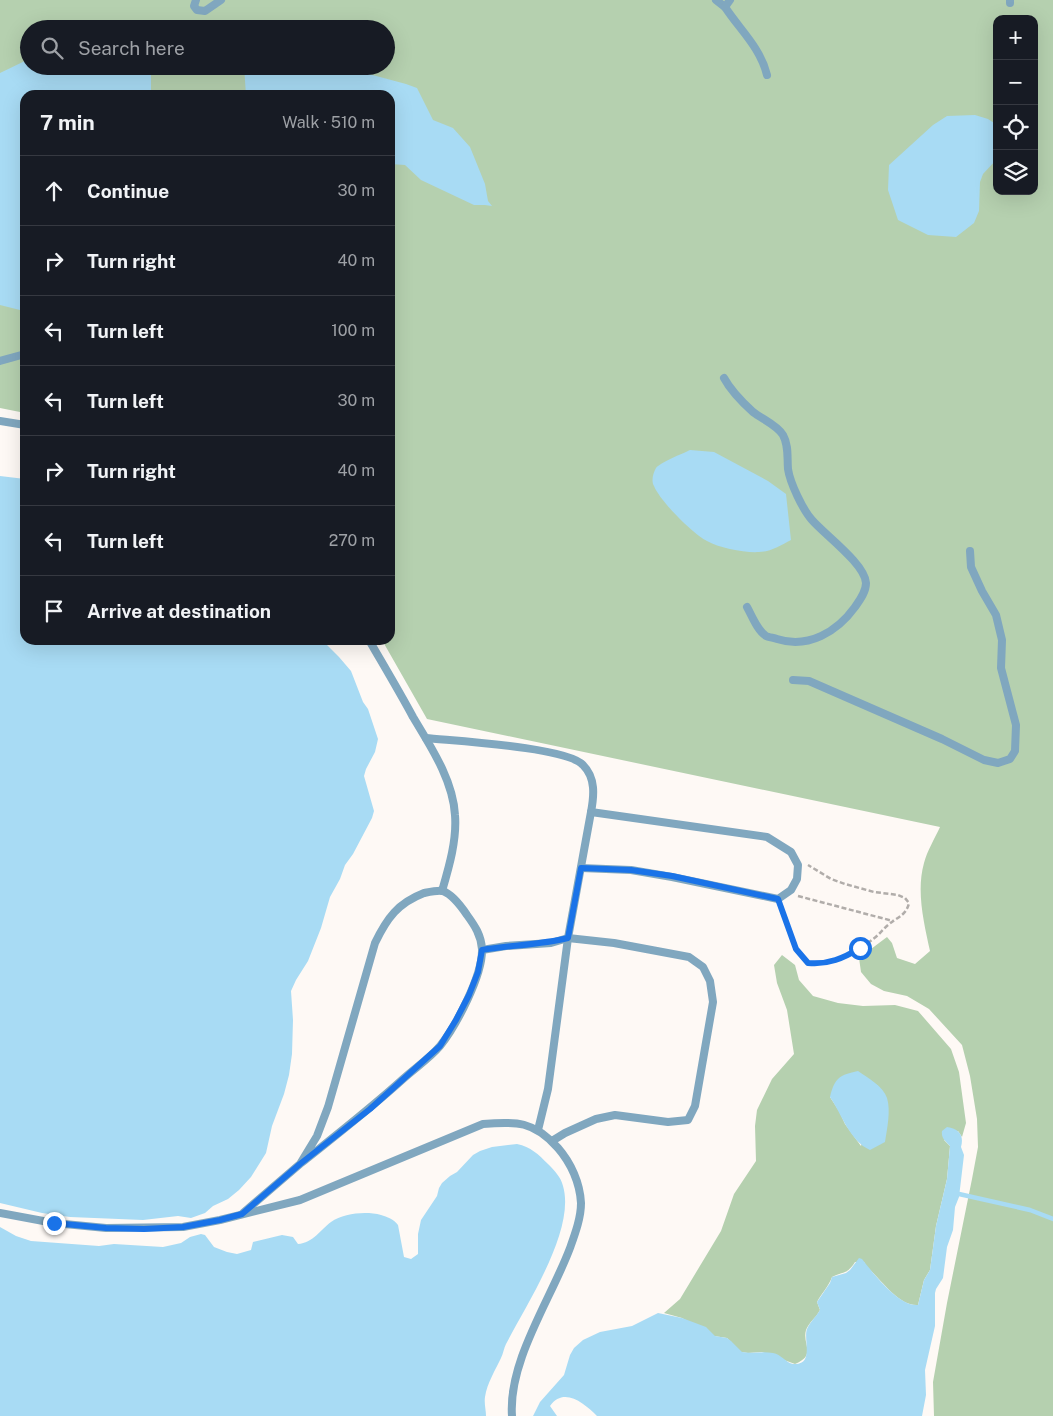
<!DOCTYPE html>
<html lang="en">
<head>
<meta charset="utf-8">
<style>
	:root { --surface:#171b24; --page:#242831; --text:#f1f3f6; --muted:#9ea1a6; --line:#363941 }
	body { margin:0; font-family:"Public Sans",sans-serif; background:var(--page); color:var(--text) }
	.controls { position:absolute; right:15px; top:15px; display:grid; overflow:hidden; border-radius:10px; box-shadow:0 5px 20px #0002 }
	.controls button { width:45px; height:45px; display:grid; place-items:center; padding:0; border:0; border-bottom:1px solid var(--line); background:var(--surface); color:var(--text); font:25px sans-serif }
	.stop { position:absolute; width:15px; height:15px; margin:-11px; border:4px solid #1a73e8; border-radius:50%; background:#fff }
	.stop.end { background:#1a73e8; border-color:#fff; box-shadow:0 1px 5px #0008 }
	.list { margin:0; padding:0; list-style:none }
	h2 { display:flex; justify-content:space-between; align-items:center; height:65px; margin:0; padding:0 20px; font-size:21px }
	h2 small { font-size:16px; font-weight:400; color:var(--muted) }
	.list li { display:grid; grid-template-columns:32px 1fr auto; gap:15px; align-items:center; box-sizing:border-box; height:70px; padding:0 20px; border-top:1px solid var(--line) }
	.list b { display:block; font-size:19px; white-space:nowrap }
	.list em { font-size:16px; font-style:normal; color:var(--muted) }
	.icon { flex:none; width:28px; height:28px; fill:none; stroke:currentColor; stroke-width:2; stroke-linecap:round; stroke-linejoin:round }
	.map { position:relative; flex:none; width:1053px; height:1416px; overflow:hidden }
	.search { position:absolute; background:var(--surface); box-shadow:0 5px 20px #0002; left:20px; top:20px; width:375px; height:55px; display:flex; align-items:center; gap:12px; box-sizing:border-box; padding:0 18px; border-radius:28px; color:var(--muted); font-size:19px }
	.panel { position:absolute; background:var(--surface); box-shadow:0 5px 20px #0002; left:20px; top:90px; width:375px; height:555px; border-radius:15px }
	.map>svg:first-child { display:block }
	.green { fill:#b5d0af; fill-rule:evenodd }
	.water { fill:#a8dbf4 }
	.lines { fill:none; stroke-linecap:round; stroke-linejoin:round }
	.stream { stroke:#a8dbf4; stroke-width:4.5 }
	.path { stroke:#b1adaa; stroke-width:2.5; stroke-dasharray:5 2.5; stroke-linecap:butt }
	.service { stroke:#80a7bf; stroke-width:8 }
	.route { stroke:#1a73e8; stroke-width:6 }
</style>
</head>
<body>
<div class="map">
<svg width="1053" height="1416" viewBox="0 0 1053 1416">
	<rect width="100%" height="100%" fill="#fef9f5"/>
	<g class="green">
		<path d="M0,0H1053V1416H934L933,1382L947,1303L972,1179L978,1147L977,1119L970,1076L962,1045L929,1009L907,996L884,991L871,984L861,972L859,958L887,937L892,943L897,958L915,964L930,951C924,923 916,891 924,863C927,851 935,838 940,827L427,719L382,640H390V95H25V413L0,408ZM997,19H1034V191H997ZM29,29H386V66H29Z"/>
		<path d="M782,955L795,965L799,980L813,996L838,1003L863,1006L895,1005L918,1011L951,1049L959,1072L966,1123L962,1137L958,1131L944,1140L950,1146L947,1179L936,1226L930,1270L924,1280L918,1305C899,1307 880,1278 866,1266L864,1262H855C847,1275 843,1271 832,1277C829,1286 821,1294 817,1302L820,1310C816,1318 809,1322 806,1330C802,1345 817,1355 795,1364L762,1352L748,1353L741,1352L727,1338L714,1336L682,1318L664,1313L680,1299L721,1231L734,1194L756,1161L755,1126L757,1110L772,1079L794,1054L787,1010L777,983L774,965ZM871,1081L878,1086L861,1146L845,1124L839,1111L830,1097Z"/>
	</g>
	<g class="water">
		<path d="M29,59V66H151V95H25L24,311L0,305V73Z"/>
		<path d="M244,66H275L278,70H282L300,66H351L365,73L406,84L417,88L433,120L453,128L470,147L485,184L488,201L492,206L485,205H474L421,180L405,165L390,164V95H246Z"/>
		<path d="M975,115L988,119L997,125V159L983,174L980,182L979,211L974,223L956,237L928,235L898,220L888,190L889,165L933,125L947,116Z"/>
		<path d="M690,450L714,452L768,481L786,494L791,540C781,545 771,552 759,552C745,553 719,548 707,541C693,534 660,501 654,486C651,481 653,473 656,468C661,462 682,454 690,450Z"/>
		<path d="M0,476L25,479V640H322L339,657L351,671L363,702L368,709L378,739L375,752L366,769L364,776L374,811L372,818L353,854L345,865L340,879L330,897L321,928L308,961L296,980L291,991L293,1020L292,1054L289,1075L284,1094L272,1126L266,1153L251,1177L239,1190L228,1199L213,1206L205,1213L191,1218L178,1216L143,1220L70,1217L42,1213L0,1203Z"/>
		<path d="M858,1071C868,1078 883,1086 887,1098C891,1111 887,1129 885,1142L870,1150C850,1141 842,1115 830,1097C835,1077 840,1075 858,1071Z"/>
		<path d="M947,1127C960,1129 964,1136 961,1147L964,1155L959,1197L955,1207L953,1230L947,1247L943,1278L936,1289L935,1293V1326L925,1370L926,1395L922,1416H597C585,1404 564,1386 550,1406L557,1416H533L540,1402L564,1375L570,1355L574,1348L583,1340L600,1332L632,1326L658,1313L682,1318L706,1327L715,1336L727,1338L731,1341L742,1352C752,1354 762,1351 773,1353C781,1354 786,1363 793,1364C815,1366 803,1339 807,1329C810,1322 816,1317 820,1310L817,1302L830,1283L832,1277L846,1273L850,1270L859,1258L862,1259C873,1273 899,1307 918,1305L924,1280L930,1270L936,1226L947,1179L950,1146C946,1141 941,1139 942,1131Z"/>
		<path d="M517,1144C531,1147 538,1154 548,1164C554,1170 561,1177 563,1186C576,1230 526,1305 506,1344C504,1348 503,1354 501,1358C495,1371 487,1383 485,1397C484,1403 486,1410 486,1416H0V1227L16,1236L31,1241L99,1246L114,1244L163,1247L181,1243L190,1237L201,1234L205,1235L214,1247L227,1252L237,1254L251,1250L253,1242L282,1235L293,1237L298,1244C313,1243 320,1230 331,1222C344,1213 366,1211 381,1215C387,1217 394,1219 398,1225L404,1257L411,1259L418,1254V1234L421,1220L437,1196L439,1188L442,1183L450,1176L457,1172L473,1155L480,1151L492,1147Z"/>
	</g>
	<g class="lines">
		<path class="stream" d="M959,1194L1030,1210L1053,1219"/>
		<g class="path">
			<path d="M798,896L893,921"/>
			<path d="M780,907L796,949L808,963C832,966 855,953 873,939C879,935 883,929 888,925C897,917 906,916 909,903L905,898L898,895L874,892L845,884L831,879L808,865"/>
		</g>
		<g class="service">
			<path d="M196,0L194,6L197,10L205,11L221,0"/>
			<path d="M716,0L725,7"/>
			<path d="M730,0L725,7C740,30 760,47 767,75"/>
			<path d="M1010,0V3"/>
			<path d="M0,361L25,354"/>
			<path d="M724,378C731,391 742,402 753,412C762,419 777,425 783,435C789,446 787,457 788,469C790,483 803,510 812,520C825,535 865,564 866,583C866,592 860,600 855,607C837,632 808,649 777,639C774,638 768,637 766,636C757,630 752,616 747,607"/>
			<path d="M0,421L25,425"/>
			<path d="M369,640C384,666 399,691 413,717C431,747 453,780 455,815C457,840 449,867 442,891"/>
			<path d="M793,680L809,681L942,739L984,760L998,763L1010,759L1015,751L1016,725L1001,668L1002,640L996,615L982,591L971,567L970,551"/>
			<path d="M426,738C454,741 567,747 583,765C596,778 594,796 591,812L568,938L548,1089L538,1130"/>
			<path d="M581,868L631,870L672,877L778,899L791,890L797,879L798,865L791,852L767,837L591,812"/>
			<path d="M482,950L506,946L551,943L568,938L614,943L689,957L703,967L710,981L713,1002L695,1106L688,1120L668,1122L615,1115L596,1119L565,1133L552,1141"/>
			<path d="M0,1213L54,1223L106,1228L183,1227L220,1220L300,1200L483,1124C516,1121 534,1121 558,1148C571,1163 580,1183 581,1203C581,1218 575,1234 570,1248C551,1299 508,1361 512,1416"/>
			<path d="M243,1213L300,1164L317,1136L328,1107L375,943C387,918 398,903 424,893C429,892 438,890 443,891C453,895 461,906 467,915C475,926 481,935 482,949C483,975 456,1026 440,1046C430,1058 415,1068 403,1079C370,1109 335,1136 300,1164"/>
		</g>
	</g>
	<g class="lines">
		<path class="route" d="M54,1223L106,1228L144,1229L183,1227L220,1220L242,1214L300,1164L370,1109L440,1046L456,1020L469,995L478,972L482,950C510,945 540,945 568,938L581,868L631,870L672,876L778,899L796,949L808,963C828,965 844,958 860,948"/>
	</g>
</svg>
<div class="controls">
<button>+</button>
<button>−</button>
<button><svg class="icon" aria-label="locate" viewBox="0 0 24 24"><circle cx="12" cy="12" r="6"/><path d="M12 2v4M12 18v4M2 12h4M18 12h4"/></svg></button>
<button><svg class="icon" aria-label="layers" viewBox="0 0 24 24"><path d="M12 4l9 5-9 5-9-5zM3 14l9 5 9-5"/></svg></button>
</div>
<div class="stop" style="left:860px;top:948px"></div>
<div class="stop end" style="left:54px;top:1223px"></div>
<div class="search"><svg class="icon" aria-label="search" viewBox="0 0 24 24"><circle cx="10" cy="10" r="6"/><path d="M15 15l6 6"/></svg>Search here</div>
<section class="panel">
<h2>7 min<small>Walk · 510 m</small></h2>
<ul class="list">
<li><svg class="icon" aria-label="ahead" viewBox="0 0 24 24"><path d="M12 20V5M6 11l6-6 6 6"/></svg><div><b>Continue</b></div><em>30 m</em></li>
<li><svg class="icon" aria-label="right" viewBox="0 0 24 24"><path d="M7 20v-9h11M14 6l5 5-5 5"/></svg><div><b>Turn right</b></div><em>40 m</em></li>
<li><svg class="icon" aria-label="left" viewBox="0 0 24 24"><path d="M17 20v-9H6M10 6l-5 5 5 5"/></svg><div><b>Turn left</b></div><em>100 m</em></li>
<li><svg class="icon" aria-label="left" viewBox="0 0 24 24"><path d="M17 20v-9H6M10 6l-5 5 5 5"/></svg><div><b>Turn left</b></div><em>30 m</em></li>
<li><svg class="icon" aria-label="right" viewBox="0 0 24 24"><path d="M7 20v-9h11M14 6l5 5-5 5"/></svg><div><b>Turn right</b></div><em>40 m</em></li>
<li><svg class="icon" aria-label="left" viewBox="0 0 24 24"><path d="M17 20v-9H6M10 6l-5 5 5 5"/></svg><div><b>Turn left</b></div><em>270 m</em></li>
<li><svg class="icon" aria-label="arrive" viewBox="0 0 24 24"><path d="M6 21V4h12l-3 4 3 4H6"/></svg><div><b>Arrive at destination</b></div></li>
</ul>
</section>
</div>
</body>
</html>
